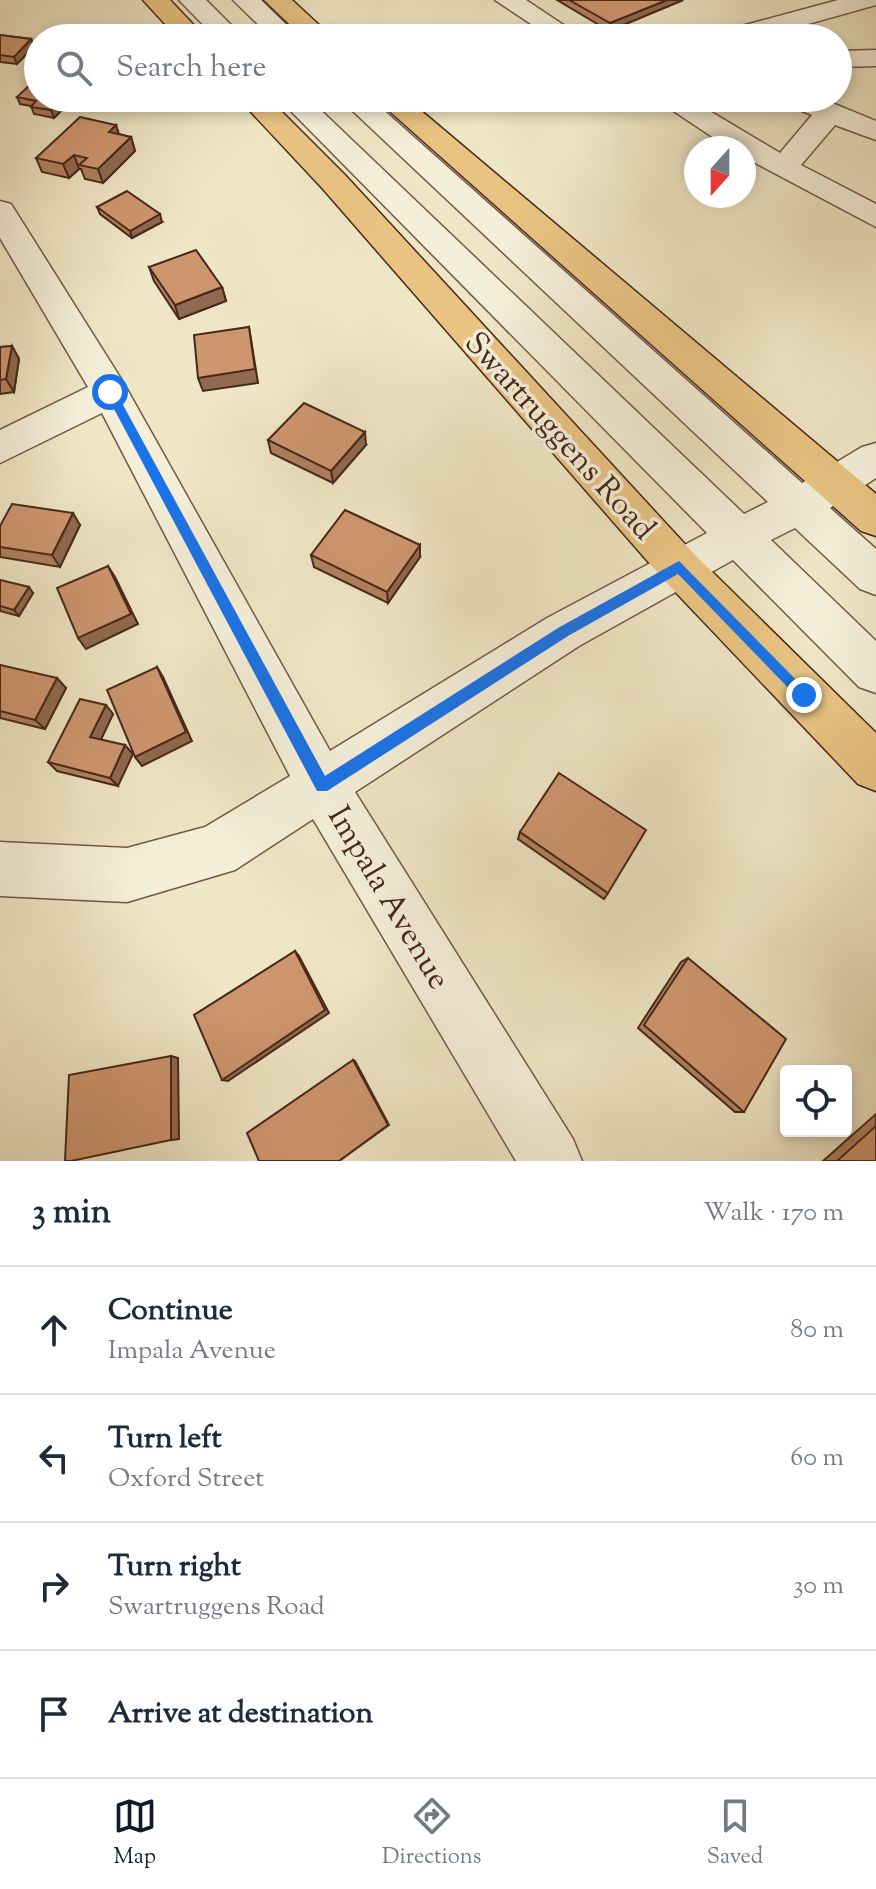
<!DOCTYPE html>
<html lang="en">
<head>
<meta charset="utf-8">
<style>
	:root { --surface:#fff; --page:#f6f6f7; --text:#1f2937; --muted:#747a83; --line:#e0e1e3; --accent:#111827 }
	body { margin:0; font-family:"Sorts Mill Goudy",serif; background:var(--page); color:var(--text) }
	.controls { position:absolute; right:24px; bottom:24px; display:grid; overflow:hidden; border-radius:8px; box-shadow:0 4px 12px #0003 }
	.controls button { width:72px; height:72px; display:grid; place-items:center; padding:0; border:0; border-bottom:2px solid var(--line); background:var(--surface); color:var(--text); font:40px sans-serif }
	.compass { position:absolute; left:684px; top:136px; width:72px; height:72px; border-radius:50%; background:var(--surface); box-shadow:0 4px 12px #0003; rotate:201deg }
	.stop { position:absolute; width:24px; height:24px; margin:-18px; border:6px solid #1a73e8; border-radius:50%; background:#fff }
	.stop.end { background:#1a73e8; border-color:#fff; box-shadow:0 2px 8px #0008 }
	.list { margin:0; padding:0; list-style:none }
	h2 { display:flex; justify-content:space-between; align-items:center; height:104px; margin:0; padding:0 32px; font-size:34px }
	h2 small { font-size:26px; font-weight:400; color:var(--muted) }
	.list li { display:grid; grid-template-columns:52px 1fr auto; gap:24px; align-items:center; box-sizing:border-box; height:128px; padding:0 32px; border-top:2px solid var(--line) }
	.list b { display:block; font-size:30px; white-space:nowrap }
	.list p { margin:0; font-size:26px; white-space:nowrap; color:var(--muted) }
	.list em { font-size:26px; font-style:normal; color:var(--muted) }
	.icon { flex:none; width:44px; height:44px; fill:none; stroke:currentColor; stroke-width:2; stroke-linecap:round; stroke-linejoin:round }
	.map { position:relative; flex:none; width:876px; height:1161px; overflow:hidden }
	.search { position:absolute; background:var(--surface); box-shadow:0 4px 12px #0003; left:24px; right:24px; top:24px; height:88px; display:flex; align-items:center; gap:20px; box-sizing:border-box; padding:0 28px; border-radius:44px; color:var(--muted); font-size:30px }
	.sheet { height:616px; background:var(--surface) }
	nav { display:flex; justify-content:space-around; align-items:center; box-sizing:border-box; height:112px; border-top:2px solid var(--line); background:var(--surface); font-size:22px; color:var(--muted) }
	nav a { display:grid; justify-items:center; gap:4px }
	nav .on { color:var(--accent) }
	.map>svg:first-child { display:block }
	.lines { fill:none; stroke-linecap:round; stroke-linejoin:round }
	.minor-casing { stroke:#715845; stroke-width:3 }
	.major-casing { stroke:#47281a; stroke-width:3 }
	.minor { fill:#f5efd9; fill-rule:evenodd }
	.major { fill:#e8c382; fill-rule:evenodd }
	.wall { fill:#b1815f; stroke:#47281a; stroke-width:2 }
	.shaded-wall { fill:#90694e; stroke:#47281a; stroke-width:2 }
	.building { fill:#ce966f; stroke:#47281a; stroke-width:2 }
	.route { fill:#1a73e8 }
	.labels { text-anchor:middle; stroke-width:7; stroke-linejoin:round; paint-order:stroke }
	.street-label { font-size:32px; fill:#47281a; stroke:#f5efd9 }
</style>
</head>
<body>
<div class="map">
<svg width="876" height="1161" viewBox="0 0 876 1161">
	<rect width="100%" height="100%" fill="#efe6c5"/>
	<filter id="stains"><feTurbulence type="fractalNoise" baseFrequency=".0025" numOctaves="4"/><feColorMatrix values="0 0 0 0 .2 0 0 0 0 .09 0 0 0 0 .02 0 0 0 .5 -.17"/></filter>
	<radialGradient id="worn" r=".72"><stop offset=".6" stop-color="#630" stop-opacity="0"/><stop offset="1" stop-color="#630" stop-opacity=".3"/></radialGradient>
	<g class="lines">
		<g class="minor-casing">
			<g id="minor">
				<path d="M179,0H206L244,38H216Z"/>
				<path d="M233,0H261L300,38H272Z"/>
				<path d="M495,0H526L583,38H552Z"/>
				<path d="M838,0H876V5L758,38H715L719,32Z"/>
				<path d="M876,50V66L838,67V51Z"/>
				<path d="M278,98H308L744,514L768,502L339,98H370L802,483L862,447L876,443V478L830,508L876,549V595L860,589L795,528L771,540L876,641V693L859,687L733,560L579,646L355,792L573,1139L582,1161H516L313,819L235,870L127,902L0,896V842L127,848L205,827L290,776L102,413L0,463V430L88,387L0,238V201L11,204L123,382L330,751L547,618L707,533Z"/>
				<path d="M654,98H688L780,153L812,115L785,104L781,98H820L876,121V140L835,125L801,165L876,204V227L744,157V148H729Z"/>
			</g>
		</g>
		<g class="major-casing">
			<g id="major">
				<path d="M143,0H170L206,38H178Z"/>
				<path d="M264,0H292L333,38H304Z"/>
				<path d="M238,98H268L345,175L694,554L876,733V791L858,784L664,580L323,189Z"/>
				<path d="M375,98H406L876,494V536L861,531Z"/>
			</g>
		</g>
		<use href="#minor" class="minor"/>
		<use href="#major" class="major"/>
	</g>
	<g class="wall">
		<path d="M557,0H683L609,31Z"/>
		<path d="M0,35L31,39L34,46L17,64L0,62Z"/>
		<path d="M17,97L38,98H74L54,118L34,114L31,106L20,104Z"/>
		<path d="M116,125L119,134L131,137L135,151L103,183L85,179L81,169H79L69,178L42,172L36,158Z"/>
		<path d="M97,207L162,222L132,238L100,214Z"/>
		<path d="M149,267L222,287L226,301L179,319L154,281Z"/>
		<path d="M12,346L19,359L14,392L0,394V347Z"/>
		<path d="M268,440L366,445L333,483L271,453Z"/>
		<path d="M80,525L60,567L0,557V526Z"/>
		<path d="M311,555L420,557L388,603L314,567Z"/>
		<path d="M0,580L33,593L19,616L0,611Z"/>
		<path d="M0,665L66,688L45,729L0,718Z"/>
		<path d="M113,714L101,739L118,786L57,771L48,762Z"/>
		<path d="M520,832L608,893L604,899L518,839Z"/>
		<path d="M688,958L744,1112H735L638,1028L681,962Z"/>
		<path d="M876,1114V1161H823Z"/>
	</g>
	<g class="shaded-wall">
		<path d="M667,0H683L609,31L610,23Z"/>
		<path d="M31,39L34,46L17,64L14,57Z"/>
		<path d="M64,98H74L54,118L51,110Z"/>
		<path d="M116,125L120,139L109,132Z"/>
		<path d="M131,137L135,151L103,183L98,169Z"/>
		<path d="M74,155L79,169L69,178L63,164Z"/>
		<path d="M160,214L162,222L132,238L130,231Z"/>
		<path d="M222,287L226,301L179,319L175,305Z"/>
		<path d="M249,327L258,383L203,391L198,378Z"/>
		<path d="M12,346L19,359L14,392L6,379Z"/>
		<path d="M365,432L366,445L333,483L331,471Z"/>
		<path d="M73,513L80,525L60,567L52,555Z"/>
		<path d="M420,545V557L388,603L387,592Z"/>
		<path d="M108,566L115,577L138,624L86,649L78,638Z"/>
		<path d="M29,587L33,593L19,616L14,610Z"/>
		<path d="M157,667L163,677L192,741L142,766L135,757Z"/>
		<path d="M57,678L66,688L45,729L35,720Z"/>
		<path d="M106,705L113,714L98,746L90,737Z"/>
		<path d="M125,745L133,754L118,786L110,778Z"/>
		<path d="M295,951L299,956L329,1013L228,1081L222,1080Z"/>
		<path d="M171,1056L178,1058L179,1139L171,1140Z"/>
		<path d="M353,1060L355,1061L389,1125L339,1161Z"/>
	</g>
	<g class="building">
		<path d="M569,0H667L610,23Z"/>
		<path d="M0,35L31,39L14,57L0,55Z"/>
		<path d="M32,83L38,84V98H64L51,110L31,107L36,101L17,97Z"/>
		<path d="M80,117L116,125L109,132L131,137L98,169L79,165L87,158L74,155L63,164L36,158Z"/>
		<path d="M127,191L160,214L130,231L97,207Z"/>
		<path d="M196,250L222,287L175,305L149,267Z"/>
		<path d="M249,327L255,369L198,378L194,335Z"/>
		<path d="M12,346L6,379L0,380V347Z"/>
		<path d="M304,403L365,432L331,471L268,440Z"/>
		<path d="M12,504L73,513L52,555L0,547V526Z"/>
		<path d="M345,510L420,545L387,592L311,555Z"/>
		<path d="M108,566L131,614L78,638L57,588Z"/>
		<path d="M0,580L29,587L14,610L0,606Z"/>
		<path d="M0,665L57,678L35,720L0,711Z"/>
		<path d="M157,667L186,732L135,757L107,690Z"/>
		<path d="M80,699L106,705L90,737L125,745L110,778L48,762Z"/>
		<path d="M559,773L646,830L608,893L520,832Z"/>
		<path d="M295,951L325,1010L222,1080L194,1015Z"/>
		<path d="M688,958L786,1039L744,1112L644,1025Z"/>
		<path d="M171,1056V1140L71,1161H65L69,1075Z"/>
		<path d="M353,1060L388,1125L339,1161H259L247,1133Z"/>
		<path d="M876,1126V1161H837Z"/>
	</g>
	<path class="route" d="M110,388L116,392L325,776L558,628L679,561L811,695L809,699H799L678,574L568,636L327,791H317L105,392Z"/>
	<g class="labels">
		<g class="street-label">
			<text transform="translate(561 435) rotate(48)" y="11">Swartruggens Road</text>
			<text transform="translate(390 897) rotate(59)" y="11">Impala Avenue</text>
		</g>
	</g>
	<rect width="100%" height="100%" filter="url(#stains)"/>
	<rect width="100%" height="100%" fill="url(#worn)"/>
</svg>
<div class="controls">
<button><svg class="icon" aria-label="locate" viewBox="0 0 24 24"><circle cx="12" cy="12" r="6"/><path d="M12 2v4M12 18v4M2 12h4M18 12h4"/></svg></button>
</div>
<svg class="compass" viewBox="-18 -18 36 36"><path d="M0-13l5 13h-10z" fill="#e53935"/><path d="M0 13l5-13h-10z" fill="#747a83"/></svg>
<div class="stop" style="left:110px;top:392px"></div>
<div class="stop end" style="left:804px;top:695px"></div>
<div class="search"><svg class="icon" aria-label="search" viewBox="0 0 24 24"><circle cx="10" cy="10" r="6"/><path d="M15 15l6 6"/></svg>Search here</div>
</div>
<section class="sheet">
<h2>3 min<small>Walk · 170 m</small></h2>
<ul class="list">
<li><svg class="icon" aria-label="ahead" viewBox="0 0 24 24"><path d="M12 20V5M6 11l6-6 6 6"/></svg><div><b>Continue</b><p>Impala Avenue</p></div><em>80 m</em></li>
<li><svg class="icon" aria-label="left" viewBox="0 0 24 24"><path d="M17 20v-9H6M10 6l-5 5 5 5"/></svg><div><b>Turn left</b><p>Oxford Street</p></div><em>60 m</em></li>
<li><svg class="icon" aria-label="right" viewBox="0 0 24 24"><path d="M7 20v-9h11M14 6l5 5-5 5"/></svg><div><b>Turn right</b><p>Swartruggens Road</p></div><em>30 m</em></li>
<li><svg class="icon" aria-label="arrive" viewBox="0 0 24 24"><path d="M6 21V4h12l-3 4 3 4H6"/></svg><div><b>Arrive at destination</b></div></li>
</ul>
</section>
<nav>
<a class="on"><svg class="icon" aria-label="map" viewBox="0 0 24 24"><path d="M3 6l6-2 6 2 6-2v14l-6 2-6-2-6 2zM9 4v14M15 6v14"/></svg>Map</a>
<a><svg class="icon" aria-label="directions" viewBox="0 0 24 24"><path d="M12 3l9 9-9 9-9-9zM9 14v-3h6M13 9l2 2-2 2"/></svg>Directions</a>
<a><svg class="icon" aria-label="saved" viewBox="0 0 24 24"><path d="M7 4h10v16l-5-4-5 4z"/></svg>Saved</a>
</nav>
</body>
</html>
